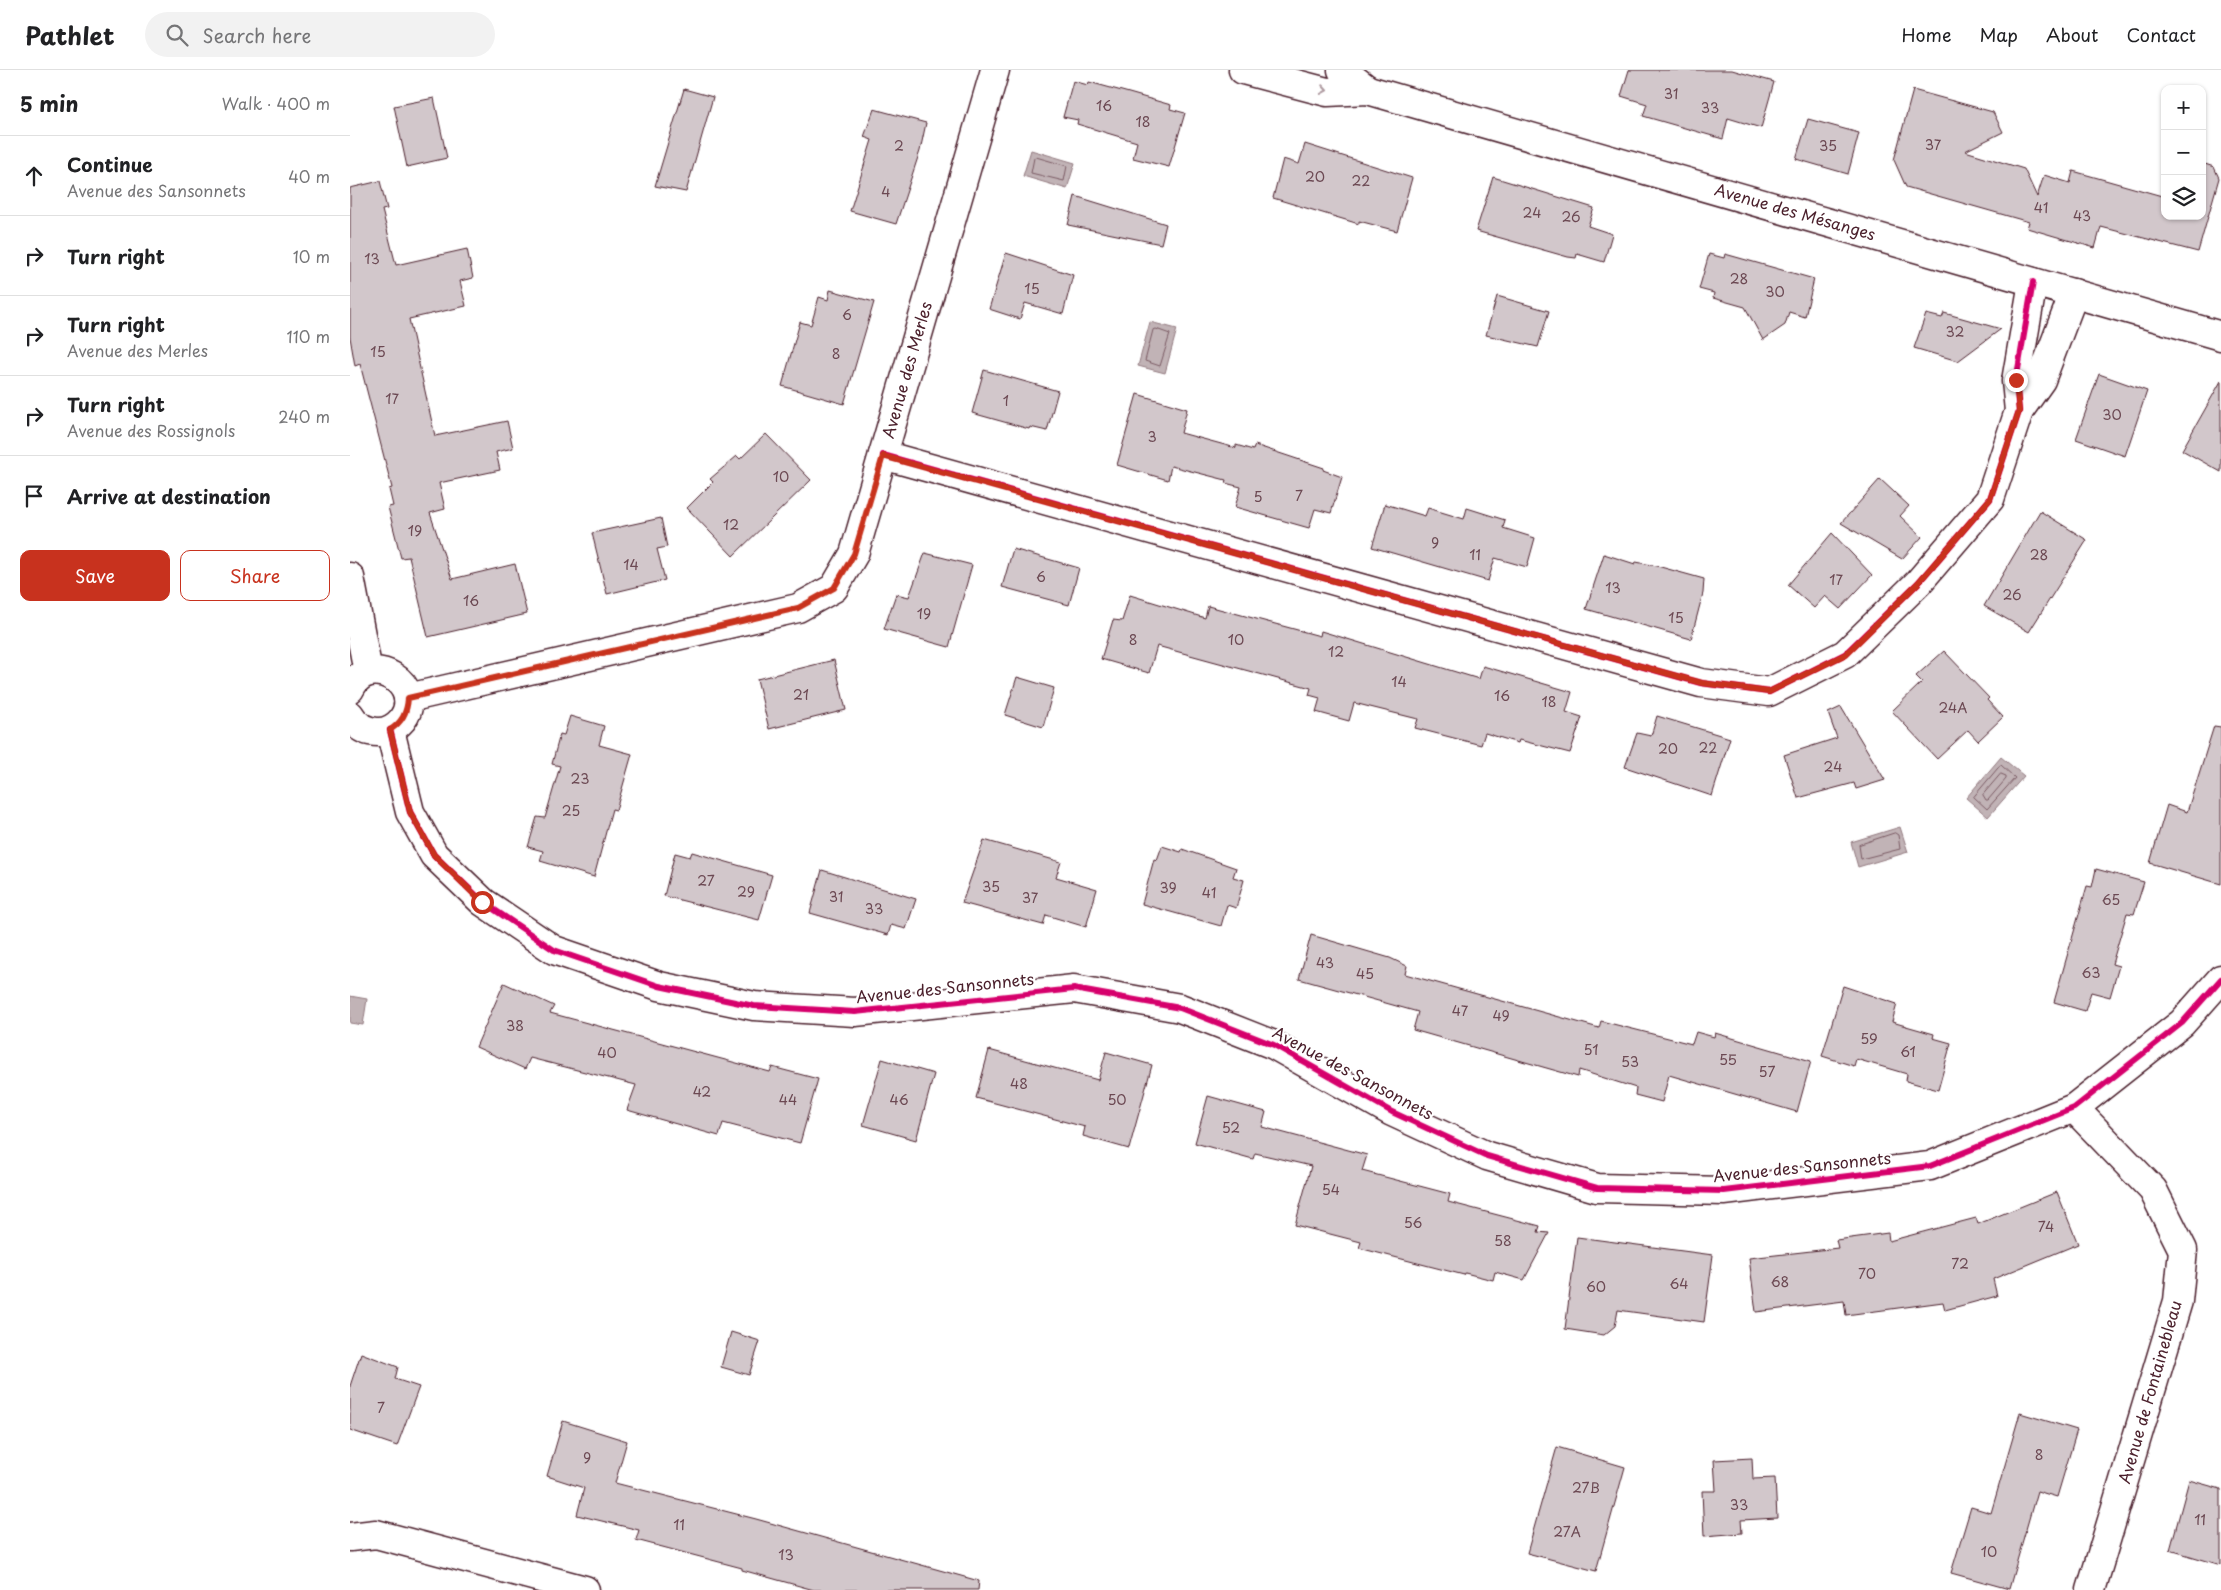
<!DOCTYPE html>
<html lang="en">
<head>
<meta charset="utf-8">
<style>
	:root { --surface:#fff; --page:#f2f2f2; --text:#202124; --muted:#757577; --line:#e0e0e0; --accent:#c8321e }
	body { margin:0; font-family:"Playpen Sans",sans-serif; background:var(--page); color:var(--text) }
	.controls { position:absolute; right:15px; top:15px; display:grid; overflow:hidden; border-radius:10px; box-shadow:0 1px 4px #0004 }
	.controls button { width:45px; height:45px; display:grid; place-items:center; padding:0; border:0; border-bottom:1px solid var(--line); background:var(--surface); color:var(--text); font:25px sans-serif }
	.stop { position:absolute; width:15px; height:15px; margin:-11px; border:4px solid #c8321e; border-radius:50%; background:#fff }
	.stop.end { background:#c8321e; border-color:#fff; box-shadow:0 1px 5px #0008 }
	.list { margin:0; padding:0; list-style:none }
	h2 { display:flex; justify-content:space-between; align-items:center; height:65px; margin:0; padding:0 20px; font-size:21px }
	h2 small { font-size:16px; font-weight:400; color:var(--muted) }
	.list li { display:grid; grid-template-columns:32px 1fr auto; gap:15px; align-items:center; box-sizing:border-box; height:80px; padding:0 20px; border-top:1px solid var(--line) }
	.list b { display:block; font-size:19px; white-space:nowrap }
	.list p { margin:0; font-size:16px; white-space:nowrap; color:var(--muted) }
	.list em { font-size:16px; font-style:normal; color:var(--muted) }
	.actions { display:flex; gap:10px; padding:15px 20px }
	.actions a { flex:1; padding:11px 0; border:1px solid var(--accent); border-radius:10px; text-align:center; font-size:18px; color:var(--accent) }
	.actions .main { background:var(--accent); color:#fff }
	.icon { flex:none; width:28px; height:28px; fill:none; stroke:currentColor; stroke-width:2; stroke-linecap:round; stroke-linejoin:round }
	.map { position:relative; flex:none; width:1871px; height:1520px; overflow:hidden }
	header { display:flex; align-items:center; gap:30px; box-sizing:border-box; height:70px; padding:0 25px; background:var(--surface); border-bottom:1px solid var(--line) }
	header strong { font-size:24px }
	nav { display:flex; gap:28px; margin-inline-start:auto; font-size:18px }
	.search { width:350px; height:45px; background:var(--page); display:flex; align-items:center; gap:12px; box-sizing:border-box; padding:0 18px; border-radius:28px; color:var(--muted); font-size:19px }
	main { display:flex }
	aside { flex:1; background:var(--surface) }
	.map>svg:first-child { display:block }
	.water { fill:#c1b3b6; stroke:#91787e }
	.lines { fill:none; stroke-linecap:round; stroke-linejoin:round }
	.shore { stroke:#7a5a63; stroke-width:1 }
	.building { fill:#d2c7cb; stroke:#4a1f2b }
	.street-casing { stroke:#4a1f2b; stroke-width:31 }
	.street { stroke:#fff; stroke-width:28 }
	.cycleway-casing { stroke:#fff; stroke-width:9 }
	.cycleway { stroke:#d6006c; stroke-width:6 }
	.oneway { stroke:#ae9aa0 }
	.route { stroke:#c8321e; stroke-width:6 }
	.labels { text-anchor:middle; stroke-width:4.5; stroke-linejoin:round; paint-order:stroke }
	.number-label { font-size:14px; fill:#6c4953 }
	.street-label { font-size:16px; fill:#4a1f2b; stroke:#fff }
</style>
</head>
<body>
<header>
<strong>Pathlet</strong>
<div class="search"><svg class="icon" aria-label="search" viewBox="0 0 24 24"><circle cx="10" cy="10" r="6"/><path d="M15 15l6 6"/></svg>Search here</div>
<nav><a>Home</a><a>Map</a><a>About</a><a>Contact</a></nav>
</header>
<main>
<aside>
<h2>5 min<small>Walk · 400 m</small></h2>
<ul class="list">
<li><svg class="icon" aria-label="ahead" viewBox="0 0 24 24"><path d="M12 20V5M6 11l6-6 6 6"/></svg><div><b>Continue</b><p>Avenue des Sansonnets</p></div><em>40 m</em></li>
<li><svg class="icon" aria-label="right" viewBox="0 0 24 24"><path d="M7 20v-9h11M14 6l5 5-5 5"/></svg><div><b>Turn right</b></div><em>10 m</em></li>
<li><svg class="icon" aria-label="right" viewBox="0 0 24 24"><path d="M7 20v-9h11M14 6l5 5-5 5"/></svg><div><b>Turn right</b><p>Avenue des Merles</p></div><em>110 m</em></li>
<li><svg class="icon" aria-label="right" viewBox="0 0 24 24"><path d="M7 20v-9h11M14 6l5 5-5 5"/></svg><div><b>Turn right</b><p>Avenue des Rossignols</p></div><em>240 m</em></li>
<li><svg class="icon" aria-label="arrive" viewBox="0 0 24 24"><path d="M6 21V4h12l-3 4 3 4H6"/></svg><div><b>Arrive at destination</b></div></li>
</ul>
<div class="actions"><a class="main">Save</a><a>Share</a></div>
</aside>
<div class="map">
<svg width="1871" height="1520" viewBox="0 0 1871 1520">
	<rect width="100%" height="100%" fill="#fff"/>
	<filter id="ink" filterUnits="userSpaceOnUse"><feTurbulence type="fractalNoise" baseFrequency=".02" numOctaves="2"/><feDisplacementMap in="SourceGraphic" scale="10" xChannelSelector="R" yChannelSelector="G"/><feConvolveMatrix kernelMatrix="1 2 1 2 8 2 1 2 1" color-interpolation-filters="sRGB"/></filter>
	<g filter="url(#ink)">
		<g class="water">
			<path d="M681,80L725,93L717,119L673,106Z"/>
			<path d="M800,252L827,259L815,303L788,296Z"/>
			<path d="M1651,687L1674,706L1638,747L1616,728Z"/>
			<path d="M1550,757L1558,782L1508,797L1501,772Z"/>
			<path d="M0,926L17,929L13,955L0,953Z"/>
		</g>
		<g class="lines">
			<g class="shore">
				<path d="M686,87L717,96L714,111L681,103L684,88Z"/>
				<path d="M806,259L820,264L810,296L795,291L803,260Z"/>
				<path d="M1651,695L1665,708L1637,739L1624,727Z"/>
				<path d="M1651,704L1656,706V709L1638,730H1636L1633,725Z"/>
				<path d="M1545,763L1548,765L1550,779L1511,789L1509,775Z"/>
			</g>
		</g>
		<g class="building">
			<path d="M1279,0H1382L1424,12L1411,58L1378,48L1373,69L1293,46L1297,34L1271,26Z"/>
			<path d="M723,11L738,15L739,12L779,23L821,35L820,39L835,43L819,97L783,88L787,72L727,54L728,50L713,47Z"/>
			<path d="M334,19L363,27L336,122L305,116Z"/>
			<path d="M1563,20L1643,42L1653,62L1615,81L1674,99L1687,127L1694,105L1720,113L1723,101L1812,126L1815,115V146H1852V93L1864,97L1869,108L1848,182L1751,157L1745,178L1677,158L1679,152L1556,117L1544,90Z"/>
			<path d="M84,28L97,88L57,97L44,36Z"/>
			<path d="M524,39L576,53L570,81L546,154L500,141L522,70L514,67Z"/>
			<path d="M1458,49L1509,63L1498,104L1446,89Z"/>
			<path d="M955,74L1062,108L1047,161L1009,151V154L923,128L933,89L949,94Z"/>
			<path d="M1143,107L1244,138L1238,156L1262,164L1254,192L1227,184L1226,188L1218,187L1126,161Z"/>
			<path d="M30,111L37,139L32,140L46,195L117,179L123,208L110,211L116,236L59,249L85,366L157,351L163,378L146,382L150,400L89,413L95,439L80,443L102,509L165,494L177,544L78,567L59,487L51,488L38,437L43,436L39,419L42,418L10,294L5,296L0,267V118Z"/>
			<path d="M725,126L816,154L811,174L718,155Z"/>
			<path d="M656,183L723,205L713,244L675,233L670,249L639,239Z"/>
			<path d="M1359,184L1374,188L1375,184L1464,209L1455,247L1439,242L1435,255L1413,270L1395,237L1363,228L1364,223L1349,219Z"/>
			<path d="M480,220L524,232L494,334L432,316L450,252L461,255L469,227L478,230Z"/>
			<path d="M1147,226L1199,241L1188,277L1136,265Z"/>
			<path d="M1594,243L1651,259L1608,291L1564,278L1576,244L1592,248Z"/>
			<path d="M634,300L708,321L697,361L680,357L679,359L622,343Z"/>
			<path d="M1749,304L1797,321L1775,386L1726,369Z"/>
			<path d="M1871,311V402L1832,380Z"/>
			<path d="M787,324L837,339L831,363L886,378V375L903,380L905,375L974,398L973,400L992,407L981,443L965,439L959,458L885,437L891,417L875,413L876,410L821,396L818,410L767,395Z"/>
			<path d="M416,364L461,410L383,486L337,438L363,412L360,409L387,386L390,389Z"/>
			<path d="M1530,409L1559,436L1550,446L1572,467L1552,489L1491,453Z"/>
			<path d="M1035,434L1075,446L1078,438L1114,449L1117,438L1155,450L1153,458L1185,468L1177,497L1145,488L1138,511L1022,477Z"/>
			<path d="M1690,441L1737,470L1679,562L1634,536Z"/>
			<path d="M311,448L317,477L307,479L315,510L257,524L242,463Z"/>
			<path d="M1482,463L1522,505L1490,539L1475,526L1464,538L1438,515Z"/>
			<path d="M663,479L729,498L719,535L652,517Z"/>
			<path d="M575,483L622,495L599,577L534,559L546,524L559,527Z"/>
			<path d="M1254,484L1285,494L1286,492L1307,496L1354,509L1353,523L1341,569L1236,539Z"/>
			<path d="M780,525L855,548L858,536L970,566L971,561L1129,609L1133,596L1222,622L1216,642L1232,647L1220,683L1169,670L1168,673L1135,663L1131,675L1065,658L1068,649L1004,633L999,651L966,642L970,628L959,625L961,618L807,576L799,603L751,589L763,550L772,551Z"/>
			<path d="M1594,581L1639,628L1637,630L1653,647L1628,671L1618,660L1587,689L1542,641L1572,612L1566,606Z"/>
			<path d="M484,590L496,640L419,659L407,609Z"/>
			<path d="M667,607L704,618L693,657L655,645Z"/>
			<path d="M1491,637L1535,710L1506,719L1504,713L1448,728L1434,685L1487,668L1478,643Z"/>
			<path d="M220,646L254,656L249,675L282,684L266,740L262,739L244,807L190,791L193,781L178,777L187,747L195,748L210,696L202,694L210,664L214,665Z"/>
			<path d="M1307,646L1380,668L1362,726L1275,697L1287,663L1301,666Z"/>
			<path d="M1864,656L1871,657V814L1800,793L1817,735L1837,742Z"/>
			<path d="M634,770L711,792L706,807L747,819L736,857L696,845L693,855L612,833Z"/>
			<path d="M812,776L831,782L832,779L886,798L883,807L894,810L886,838L877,835L871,856L792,834L804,789L807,790Z"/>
			<path d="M342,782L422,805L409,850L314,826L325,783L340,787Z"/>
			<path d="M1746,799L1794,812L1784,844L1777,843L1762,894L1769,896L1760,927L1741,922L1735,941L1704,932L1737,816L1742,817Z"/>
			<path d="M472,800L566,829L556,859L541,855L538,865L460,843Z"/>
			<path d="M961,865L1040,888L1057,896L1055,904L1249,958L1251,951L1342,974L1346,962L1364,967L1365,963L1461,991L1447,1042L1319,1005L1312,1032L1285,1025L1286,1018L1229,1000L1228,1007L1063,960L1068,942L949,909Z"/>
			<path d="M154,913L204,936L200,943L420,1002L422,997L468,1009L450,1073L373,1053L369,1066L277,1040L286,1015L180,988L175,999L126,977Z"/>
			<path d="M1493,916L1547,934L1542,952L1584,964L1583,968L1601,973L1588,1020L1556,1011L1557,1004L1506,989L1504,996L1472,986Z"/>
			<path d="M639,980L748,1010L756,982L802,995L779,1079L733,1066L735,1057L626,1028Z"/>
			<path d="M532,989L584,1004L566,1070L513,1055Z"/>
			<path d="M858,1026L916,1042L912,1057L1017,1085L1012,1101L1100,1124L1098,1132L1190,1156L1188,1162L1199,1163L1174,1210L1145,1202L1143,1210L1115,1203L1114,1205L1009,1178L1011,1172L945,1155L961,1096L905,1083L903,1089L845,1073Z"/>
			<path d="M1707,1122L1728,1174L1643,1209L1647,1226L1595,1240L1593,1232L1496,1245L1494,1231L1406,1242L1399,1188L1488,1178L1486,1170L1538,1163L1539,1171L1626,1148L1628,1154Z"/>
			<path d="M1227,1167L1363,1185L1354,1252L1268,1240L1265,1256L1254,1265L1215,1259Z"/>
			<path d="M381,1262L410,1271L399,1305L371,1297Z"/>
			<path d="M11,1283L48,1297L45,1309L69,1317L47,1376L0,1360V1316Z"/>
			<path d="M1670,1343L1727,1360L1707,1427L1687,1421L1659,1519L1601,1503L1621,1437L1641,1443Z"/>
			<path d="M213,1351L277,1371L265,1413L406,1449L629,1511L628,1520H464L392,1500V1498L286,1470L289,1460L227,1445L234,1418L197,1406Z"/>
			<path d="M1207,1377L1275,1397L1246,1501L1177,1483Z"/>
			<path d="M1402,1388L1403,1409L1425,1408L1427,1448L1391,1450L1392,1463L1354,1466L1352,1421H1366L1364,1390Z"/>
			<path d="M1839,1410L1871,1419V1495L1820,1480Z"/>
		</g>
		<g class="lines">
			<g class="street-casing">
				<g id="street">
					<path d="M893,0L977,22L1018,20L1871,266"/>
					<path d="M992,0L1018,20"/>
					<path d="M1669,341L1691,310L1724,223"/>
					<path d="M533,385L1351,613L1419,622L1495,584L1568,513L1640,429L1669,341L1666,311L1683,212"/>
					<path d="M0,507L18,602"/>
					<path d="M0,619C18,579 78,615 52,650C46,657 38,662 28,662C15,662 6,656 0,645"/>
					<path d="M58,628L448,538L484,518L504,484L645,0"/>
					<path d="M40,660L60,742L84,785L133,832L204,880L309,916L404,936L505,942L724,919L830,938L924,975L1042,1042L1137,1086L1247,1118L1374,1121L1580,1096L1724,1038L1832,953L1871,909"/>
					<path d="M1724,1038L1803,1120L1833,1180L1828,1231L1741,1520"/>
					<path d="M0,1467L26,1464L235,1520"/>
				</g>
			</g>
			<use href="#street" class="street"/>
			<g class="cycleway-casing">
				<g id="cycleway">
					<path d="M533,385L1351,613L1419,622L1495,584L1568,513L1640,429L1669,341L1666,311L1683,212"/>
					<path d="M40,660L60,742L84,785L133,832L204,880L309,916L404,936L505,942L724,919L830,938L924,975L1042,1042L1137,1086L1247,1118L1374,1121L1580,1096L1724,1038L1832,953L1871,909"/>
				</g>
			</g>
			<use href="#cycleway" class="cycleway"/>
		</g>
		<defs><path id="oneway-chevron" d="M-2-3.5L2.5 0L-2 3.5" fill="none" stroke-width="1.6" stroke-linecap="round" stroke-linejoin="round" transform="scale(1.25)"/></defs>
		<use class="oneway" href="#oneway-chevron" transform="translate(974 20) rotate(9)"/>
	</g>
	<g class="lines" filter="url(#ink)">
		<path class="route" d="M132,832L84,785L60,742L40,660C52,652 57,643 58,628L448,538L484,518L504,484L533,386L1352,613L1419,622L1496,584L1568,513L1640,429L1669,341L1666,310"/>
	</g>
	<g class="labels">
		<g class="number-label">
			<text x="1321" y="29">31</text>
			<text x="754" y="41">16</text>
			<text x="1360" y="43">33</text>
			<text x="793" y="57">18</text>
			<text x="1583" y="80">37</text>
			<text x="549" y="81">2</text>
			<text x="1478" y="81">35</text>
			<text x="965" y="112">20</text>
			<text x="1011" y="116">22</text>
			<text x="536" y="127">4</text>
			<text x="1691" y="143">41</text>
			<text x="1182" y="148">24</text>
			<text x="1732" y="151">43</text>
			<text x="1221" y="152">26</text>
			<text x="22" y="194">13</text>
			<text x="1389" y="214">28</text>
			<text x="682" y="224">15</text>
			<text x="1425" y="227">30</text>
			<text x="497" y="250">6</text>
			<text x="1605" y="267">32</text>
			<text x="28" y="287">15</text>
			<text x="486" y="289">8</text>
			<text x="42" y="334">17</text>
			<text x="656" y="336">1</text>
			<text x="1762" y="350">30</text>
			<text x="802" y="372">3</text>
			<text x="431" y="412">10</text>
			<text x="949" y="431">7</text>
			<text x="908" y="432">5</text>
			<text x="381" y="460">12</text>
			<text x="65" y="466">19</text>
			<text x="1085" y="478">9</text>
			<text x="1125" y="490">11</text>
			<text x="1689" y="490">28</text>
			<text x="281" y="500">14</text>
			<text x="691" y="512">6</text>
			<text x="1486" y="515">17</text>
			<text x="1263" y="523">13</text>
			<text x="1662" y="530">26</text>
			<text x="121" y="536">16</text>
			<text x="574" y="549">19</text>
			<text x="1326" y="553">15</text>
			<text x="783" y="575">8</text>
			<text x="886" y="575">10</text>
			<text x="986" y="587">12</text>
			<text x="1049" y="617">14</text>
			<text x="451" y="630">21</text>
			<text x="1152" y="631">16</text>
			<text x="1199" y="637">18</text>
			<text x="1603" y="643">24A</text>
			<text x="1358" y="683">22</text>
			<text x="1318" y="684">20</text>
			<text x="1483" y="702">24</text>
			<text x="230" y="714">23</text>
			<text x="221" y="746">25</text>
			<text x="356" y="816">27</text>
			<text x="641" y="822">35</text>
			<text x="818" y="823">39</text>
			<text x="396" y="827">29</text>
			<text x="859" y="828">41</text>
			<text x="486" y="832">31</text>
			<text x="680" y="833">37</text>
			<text x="1761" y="835">65</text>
			<text x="524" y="844">33</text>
			<text x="975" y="898">43</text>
			<text x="1741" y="908">63</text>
			<text x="1015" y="909">45</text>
			<text x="1110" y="946">47</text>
			<text x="1151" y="951">49</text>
			<text x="165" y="961">38</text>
			<text x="1519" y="974">59</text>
			<text x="1241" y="985">51</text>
			<text x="1558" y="987">61</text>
			<text x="257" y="988">40</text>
			<text x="1378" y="995">55</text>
			<text x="1280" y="997">53</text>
			<text x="1417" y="1007">57</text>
			<text x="669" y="1019">48</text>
			<text x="352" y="1027">42</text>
			<text x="438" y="1035">44</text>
			<text x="549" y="1035">46</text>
			<text x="767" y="1035">50</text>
			<text x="881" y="1063">52</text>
			<text x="981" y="1125">54</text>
			<text x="1063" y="1158">56</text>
			<text x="1696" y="1162">74</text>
			<text x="1153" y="1176">58</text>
			<text x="1610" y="1199">72</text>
			<text x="1517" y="1209">70</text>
			<text x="1430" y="1217">68</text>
			<text x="1329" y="1219">64</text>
			<text x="1246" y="1222">60</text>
			<text x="31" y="1343">7</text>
			<text x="1689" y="1390">8</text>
			<text x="237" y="1393">9</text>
			<text x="1236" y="1423">27B</text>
			<text x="1389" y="1440">33</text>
			<text x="1850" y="1455">11</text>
			<text x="329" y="1460">11</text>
			<text x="1217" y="1467">27A</text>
			<text x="1639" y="1487">10</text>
			<text x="436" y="1490">13</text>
		</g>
		<g class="street-label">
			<text transform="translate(1445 142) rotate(16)" y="6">Avenue des Mésanges</text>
			<text transform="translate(557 300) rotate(-74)" y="6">Avenue des Merles</text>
			<text transform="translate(595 918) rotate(-6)" y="6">Avenue des Sansonnets</text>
			<text transform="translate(1003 1003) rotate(28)" y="6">Avenue des Sansonnets</text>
			<text transform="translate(1452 1097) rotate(-6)" y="6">Avenue des Sansonnets</text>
			<text transform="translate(1800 1322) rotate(-74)" y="6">Avenue de Fontainebleau</text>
		</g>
	</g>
</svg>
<div class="controls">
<button>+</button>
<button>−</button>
<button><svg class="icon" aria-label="layers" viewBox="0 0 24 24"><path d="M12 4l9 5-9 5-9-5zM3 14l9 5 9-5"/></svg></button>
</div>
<div class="stop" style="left:132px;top:832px"></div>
<div class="stop end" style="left:1666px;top:310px"></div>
</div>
</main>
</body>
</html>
